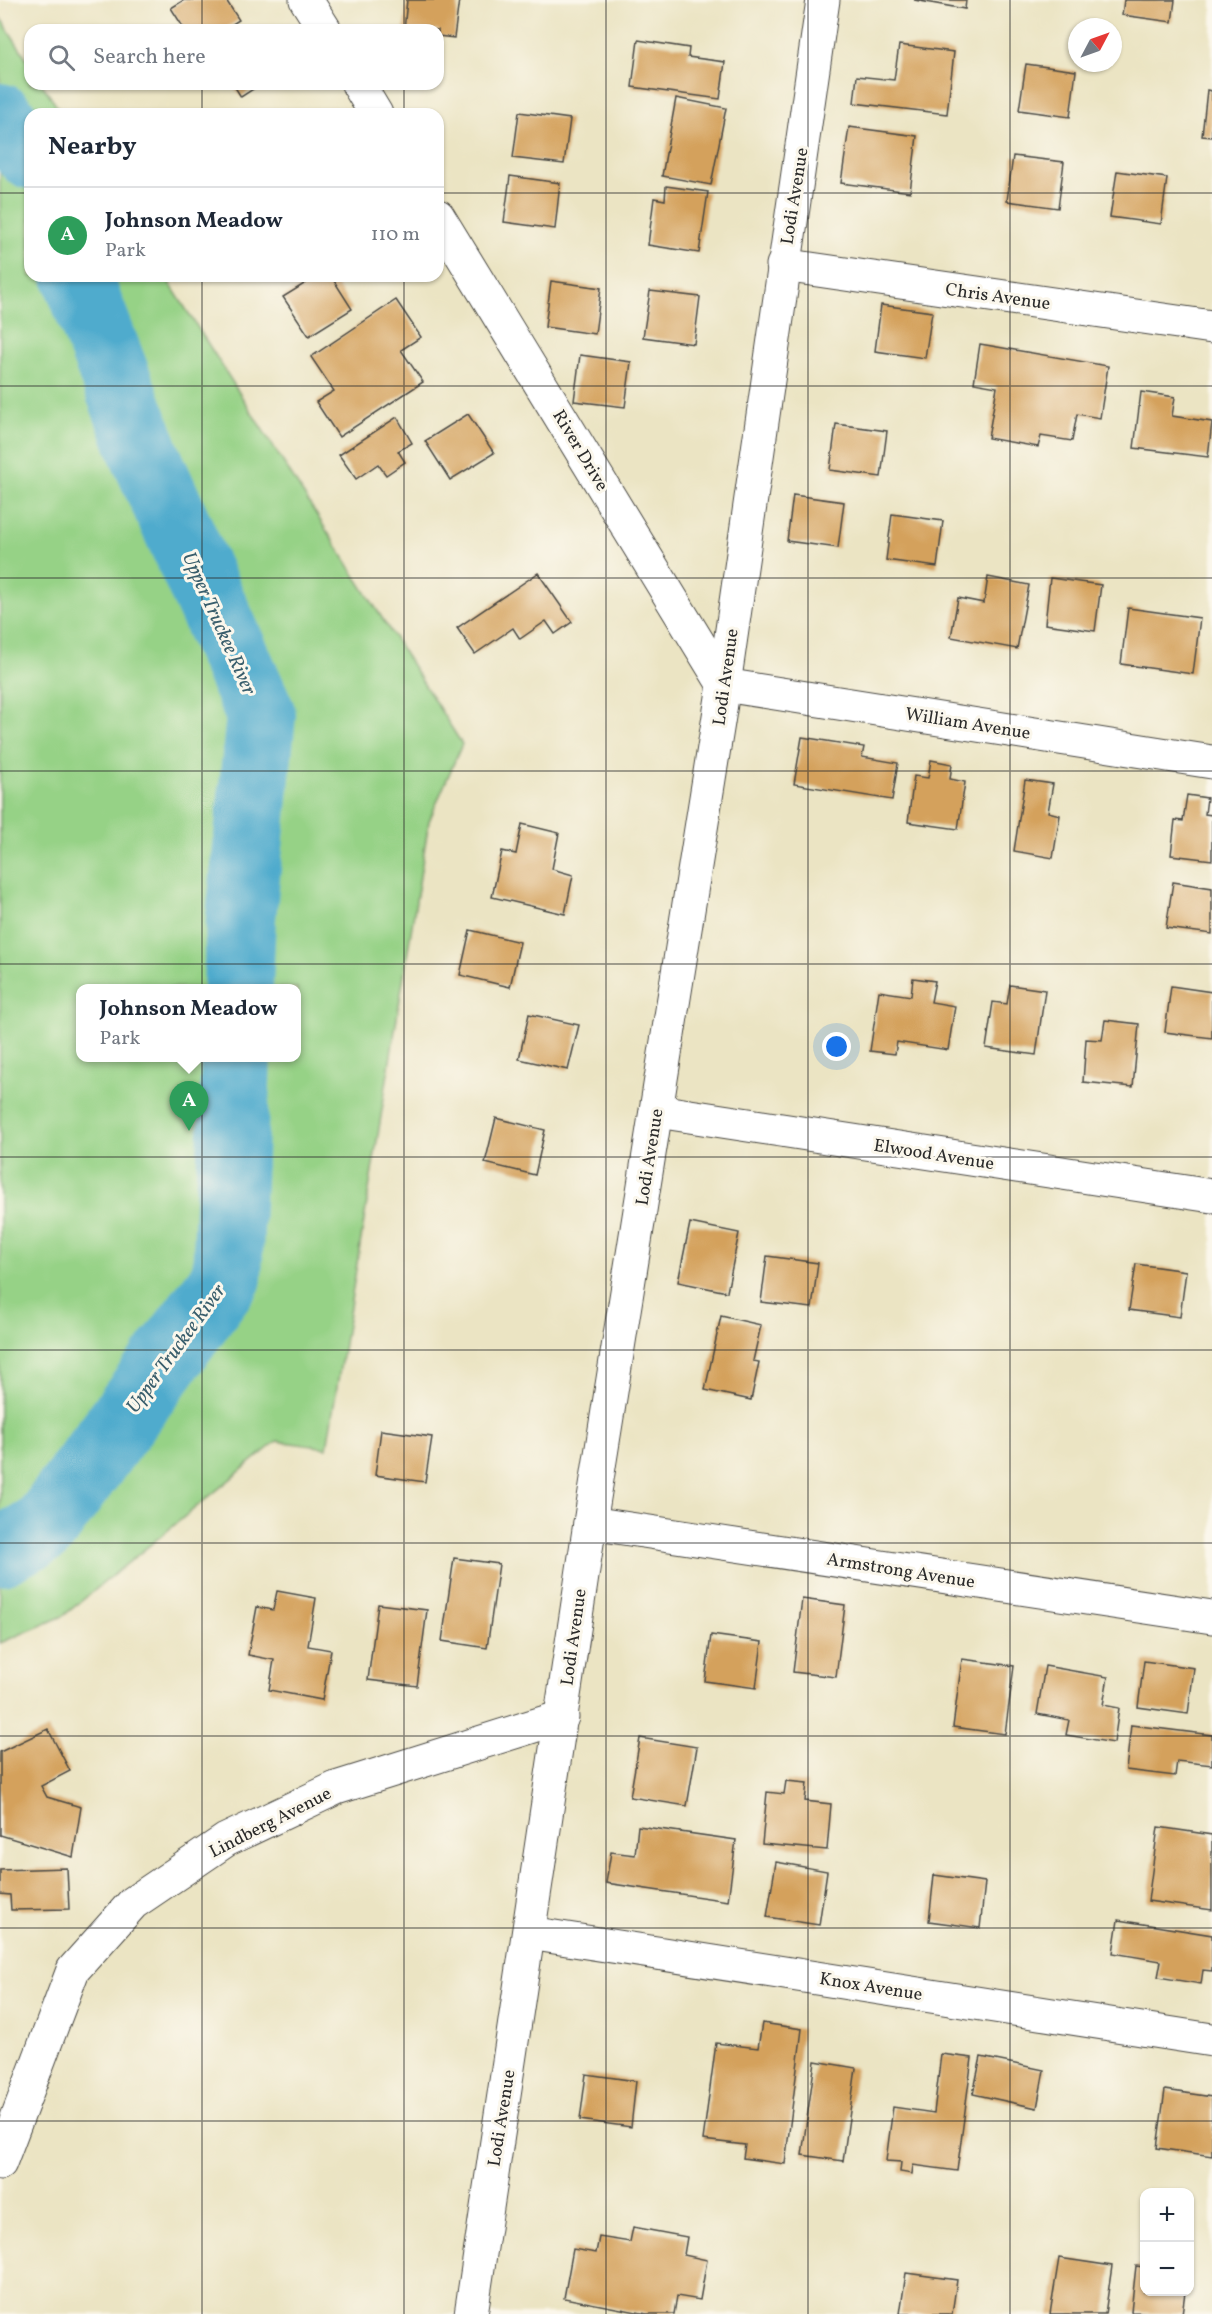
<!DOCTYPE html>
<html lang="en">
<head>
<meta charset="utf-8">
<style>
	:root { --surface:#fff; --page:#f6f6f7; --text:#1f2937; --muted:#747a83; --line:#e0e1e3; --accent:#0b8043 }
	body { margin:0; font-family:Vollkorn,serif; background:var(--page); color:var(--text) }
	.controls { position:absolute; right:18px; bottom:18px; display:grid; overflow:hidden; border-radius:12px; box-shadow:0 2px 4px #0004 }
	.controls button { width:54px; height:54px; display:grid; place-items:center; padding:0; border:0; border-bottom:2px solid var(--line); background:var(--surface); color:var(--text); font:30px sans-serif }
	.compass { position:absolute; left:1068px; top:18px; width:54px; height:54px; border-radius:50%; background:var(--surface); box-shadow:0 2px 4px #0004; rotate:49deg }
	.you { position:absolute; left:837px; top:1047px; width:21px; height:21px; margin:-15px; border:4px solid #fff; border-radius:50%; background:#1a73e8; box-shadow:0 0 0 9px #1a73e833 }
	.badge { display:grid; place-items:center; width:39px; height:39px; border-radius:50%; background:var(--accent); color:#fff; font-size:20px; font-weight:700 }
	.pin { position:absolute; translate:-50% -50px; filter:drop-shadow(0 2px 3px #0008) }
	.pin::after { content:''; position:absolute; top:32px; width:21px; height:18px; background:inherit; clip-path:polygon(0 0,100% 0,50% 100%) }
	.popup { position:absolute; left:76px; top:984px; width:225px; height:78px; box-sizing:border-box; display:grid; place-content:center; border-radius:12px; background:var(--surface); filter:drop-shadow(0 2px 4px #0005); font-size:20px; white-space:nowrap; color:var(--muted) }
	.popup b { font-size:22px; color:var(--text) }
	.popup::after { content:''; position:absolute; left:50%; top:100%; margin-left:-12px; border:12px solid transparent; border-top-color:var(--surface) }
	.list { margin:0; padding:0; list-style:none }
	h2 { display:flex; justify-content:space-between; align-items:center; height:78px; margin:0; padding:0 24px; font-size:26px }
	h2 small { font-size:20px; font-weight:400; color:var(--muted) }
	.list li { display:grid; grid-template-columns:39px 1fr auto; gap:18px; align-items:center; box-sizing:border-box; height:96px; padding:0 24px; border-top:2px solid var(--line) }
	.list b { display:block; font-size:22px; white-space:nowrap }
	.list p { margin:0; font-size:20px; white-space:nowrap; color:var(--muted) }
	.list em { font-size:20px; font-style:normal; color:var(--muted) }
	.icon { flex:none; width:33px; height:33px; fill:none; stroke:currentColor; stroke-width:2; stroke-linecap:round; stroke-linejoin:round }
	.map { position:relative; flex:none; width:1212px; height:2314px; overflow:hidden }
	.search { position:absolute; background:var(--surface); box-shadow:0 2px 4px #0004; left:24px; top:24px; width:420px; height:66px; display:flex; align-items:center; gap:15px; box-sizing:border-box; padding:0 21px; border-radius:18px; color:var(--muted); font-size:22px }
	.panel { position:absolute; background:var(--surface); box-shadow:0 2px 4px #0004; left:24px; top:108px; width:420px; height:174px; border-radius:18px }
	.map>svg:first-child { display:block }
	.park { fill:#96d286; stroke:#607e58; stroke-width:1.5; fill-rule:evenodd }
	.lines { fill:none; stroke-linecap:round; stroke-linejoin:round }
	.river { stroke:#4fabcd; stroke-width:70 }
	.building { fill:#d4a15b }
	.minor-casing { stroke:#484742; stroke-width:35 }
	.minor { stroke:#fff; stroke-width:33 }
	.grid { fill:none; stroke:#2b2b2b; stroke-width:1.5; stroke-opacity:0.55 }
	.labels { text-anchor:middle; stroke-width:6; stroke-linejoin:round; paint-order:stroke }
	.street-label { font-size:18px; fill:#2b2b2b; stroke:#fbf7ec }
	.water-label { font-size:20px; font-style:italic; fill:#395e6c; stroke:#fbf7ec }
</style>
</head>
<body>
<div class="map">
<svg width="1212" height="2314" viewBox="0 0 1212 2314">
	<rect width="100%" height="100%" fill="#fbf7ec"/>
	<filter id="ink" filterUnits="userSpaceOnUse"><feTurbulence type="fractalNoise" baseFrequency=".0167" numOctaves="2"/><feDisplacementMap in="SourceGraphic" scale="12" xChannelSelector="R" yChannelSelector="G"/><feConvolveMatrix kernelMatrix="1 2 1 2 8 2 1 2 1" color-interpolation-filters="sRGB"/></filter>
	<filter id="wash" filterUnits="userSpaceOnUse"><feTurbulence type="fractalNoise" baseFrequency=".008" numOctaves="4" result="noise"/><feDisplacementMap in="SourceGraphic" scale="24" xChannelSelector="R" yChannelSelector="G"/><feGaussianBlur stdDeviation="1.35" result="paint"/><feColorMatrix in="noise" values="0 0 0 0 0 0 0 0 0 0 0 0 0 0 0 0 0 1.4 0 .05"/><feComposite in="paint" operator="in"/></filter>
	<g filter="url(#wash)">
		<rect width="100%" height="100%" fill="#ebe4c3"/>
		<path class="park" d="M0,17L30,64V84H42L62,114H30V276H165L462,744L429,821L327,1448L277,1441L63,1616L0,1643ZM81,988H297V1058H81Z"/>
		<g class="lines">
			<g class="river">
				<path d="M0,118L30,154"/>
				<path d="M77,276L146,457L261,715L241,918L238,988"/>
				<path d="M0,1551L43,1529L227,1277L236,1058"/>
			</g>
		</g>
		<g id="blocks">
			<g class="building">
				<path d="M184,0H226L239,20L223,30H185L171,8Z"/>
				<path d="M407,0H459L454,38L438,36V30H404Z"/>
				<path d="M914,0H966L965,9Z"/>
				<path d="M1124,0H1175L1172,22L1122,15Z"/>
				<path d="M638,40L689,48L688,57L725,62L720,99L632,87Z"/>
				<path d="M899,45L954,52L947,114L854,103L857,76L894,80Z"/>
				<path d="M1026,64L1076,71L1070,117L1019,110Z"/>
				<path d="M233,84H261L241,97Z"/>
				<path d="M1207,90L1212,91V137L1202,136Z"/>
				<path d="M676,98L726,108L711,185L662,176Z"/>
				<path d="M519,112L570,119L564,164L513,158Z"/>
				<path d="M849,127L917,136L910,192L841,183Z"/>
				<path d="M1013,156L1064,162L1058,208L1007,201Z"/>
				<path d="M1117,171L1167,178L1161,224L1110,217Z"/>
				<path d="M510,176L560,183L555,229L504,222Z"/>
				<path d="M666,186L708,192L699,253L648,245L654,198L665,200Z"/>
				<path d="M317,276H331L352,309L309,336L283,297Z"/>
				<path d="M551,281L601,288L595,334L545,327Z"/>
				<path d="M650,291L700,297L694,344L643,337Z"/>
				<path d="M396,300L421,337L401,350L423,382L339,437L316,402L334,391L311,357Z"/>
				<path d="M881,305L932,312L925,358L875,351Z"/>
				<path d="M980,344L1108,366L1100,418L1077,414L1072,441L1041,436L1038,447L988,438L997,387L974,383Z"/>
				<path d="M580,355L631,362L625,407L574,401Z"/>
				<path d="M1141,392L1175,397L1172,416L1212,422L1208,457L1134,448Z"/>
				<path d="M468,414L494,453L450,480L425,441Z"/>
				<path d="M397,417L412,443L398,451L405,462L386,475L378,464L356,479L339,455Z"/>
				<path d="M836,424L887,431L881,477L830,470Z"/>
				<path d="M793,495L844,502L838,548L787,541Z"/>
				<path d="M892,514L943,521L937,567L886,560Z"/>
				<path d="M538,573L572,622L555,634L546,621L520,639L513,628L475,654L457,628Z"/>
				<path d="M988,577L1029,585L1017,649L951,637L958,598L984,603Z"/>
				<path d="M1050,578L1101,585L1095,631L1045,624Z"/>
				<path d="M1128,608L1200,618L1193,674L1121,664Z"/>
				<path d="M802,737L864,747L862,757L898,763L892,800L794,784Z"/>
				<path d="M931,760L952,764L950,779L965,782L958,829L908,822L914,776L928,778Z"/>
				<path d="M1025,780L1053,784L1048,812L1060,815L1053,858L1014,851Z"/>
				<path d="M1187,795L1207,798L1205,814L1212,815V860L1171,855L1175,820L1183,821Z"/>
				<path d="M522,824L559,833L552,869L573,875L565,914L492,897L502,851L516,854Z"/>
				<path d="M1173,882L1212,888V934L1166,928Z"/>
				<path d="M470,930L520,942L510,987L460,975Z"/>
				<path d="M913,978L935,981L931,1002L955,1006L948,1050L897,1042L895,1054L870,1051L879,991L911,996Z"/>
				<path d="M1010,985L1045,990L1036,1055L986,1048L993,1002L1007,1004Z"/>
				<path d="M1171,986L1212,992V1038L1165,1032Z"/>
				<path d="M529,1014L579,1025L568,1070L519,1059Z"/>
				<path d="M1105,1020L1139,1024L1133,1087L1083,1082L1086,1039L1102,1040Z"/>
				<path d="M496,1118L545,1130L535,1175L485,1163Z"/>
				<path d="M690,1223L739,1233L727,1292L678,1282Z"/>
				<path d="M767,1256L818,1263L812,1308L761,1302Z"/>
				<path d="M1136,1264L1186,1271L1180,1317L1129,1310Z"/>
				<path d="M721,1316L761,1325L753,1361L759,1362L751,1400L705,1390Z"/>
				<path d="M381,1430L432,1437L425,1482L375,1475Z"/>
				<path d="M454,1558L499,1564L487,1648L442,1641Z"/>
				<path d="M277,1591L316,1598L308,1646L331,1650L322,1700L269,1690L274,1660L248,1655L257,1607L273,1610Z"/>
				<path d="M802,1599L845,1605L836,1677L793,1672Z"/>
				<path d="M378,1604L427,1610L417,1686L368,1680Z"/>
				<path d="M711,1635L762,1642L756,1688L705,1681Z"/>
				<path d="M962,1659L1014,1666L1005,1734L953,1727Z"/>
				<path d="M1144,1661L1194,1668L1188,1714L1138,1707Z"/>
				<path d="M1045,1666L1108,1677L1103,1705L1119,1708L1114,1743L1066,1735L1069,1720L1037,1714Z"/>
				<path d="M1131,1725L1212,1735V1765L1177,1761L1175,1776L1126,1770Z"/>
				<path d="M48,1729L70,1771L41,1786L47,1797L81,1807L73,1857L0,1835V1752Z"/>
				<path d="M640,1738L697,1747L687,1806L630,1797Z"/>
				<path d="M786,1781L807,1783L805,1801L831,1804L827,1850L762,1844L767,1792L784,1794Z"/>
				<path d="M638,1826L736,1840L728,1901L606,1883L611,1852L635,1855Z"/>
				<path d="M1158,1827L1212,1835V1910L1148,1901Z"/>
				<path d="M776,1862L827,1871L819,1925L767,1917Z"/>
				<path d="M67,1868L69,1909L11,1910L10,1895L0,1894V1870Z"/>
				<path d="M934,1875L985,1882L980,1928L929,1921Z"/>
				<path d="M1118,1920L1212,1935V1971L1203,1970L1201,1984L1158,1977L1161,1961L1113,1953Z"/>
				<path d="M762,2023L802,2029L785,2164L743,2158L745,2145L703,2140L716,2043L758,2048Z"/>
				<path d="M941,2054L972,2058L957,2171L913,2165L912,2174L900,2172L901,2162L886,2161L893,2107L934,2113Z"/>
				<path d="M981,2057L1044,2070L1037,2108L973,2094Z"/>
				<path d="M815,2061L856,2068L843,2161L802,2155Z"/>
				<path d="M586,2074L636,2081L631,2127L580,2120Z"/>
				<path d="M1165,2090L1212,2097V2156L1157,2148Z"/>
				<path d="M633,2227L687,2237L684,2255L707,2260L700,2300L677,2296L674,2314H647L564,2298L573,2249L596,2253L599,2237L630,2242Z"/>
				<path d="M1059,2258L1112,2266L1105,2314H1050Z"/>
				<path d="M1136,2266L1144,2267V2292H1185L1182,2314L1131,2312Z"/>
				<path d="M906,2273L957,2280L952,2314H900Z"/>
			</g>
		</g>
	</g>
	<g filter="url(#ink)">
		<use href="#blocks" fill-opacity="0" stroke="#484742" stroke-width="1.5"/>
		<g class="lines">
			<g class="minor-casing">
				<g id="minor">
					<path d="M306,0L325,30"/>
					<path d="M358,84L376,114"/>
					<path d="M438,216L724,685L1212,762"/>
					<path d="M783,265L1212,327"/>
					<path d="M657,1111L1212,1196"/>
					<path d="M590,1523L1212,1617"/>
					<path d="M529,1933L1212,2040"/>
					<path d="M0,2163L73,1970L133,1903L226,1840L336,1788L562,1717"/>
					<path d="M471,2314L590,1523L724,685L823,0"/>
				</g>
			</g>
			<use href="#minor" class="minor"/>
		</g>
	</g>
	<path class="grid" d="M202,0V30M404,0V30M606,0V2314M808,0V2314M1010,0V2314M202,84V114M404,84V114M0,193H30M438,193H1212M202,276V2314M404,276V2314M0,386H1212M0,578H1212M0,771H1212M0,964H1212M0,1157H1212M0,1350H1212M0,1543H1212M0,1736H1212M0,1928H1212M0,2121H1212"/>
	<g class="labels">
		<g class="street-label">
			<text transform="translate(794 196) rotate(-81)" y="6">Lodi Avenue</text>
			<text transform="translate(998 296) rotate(8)" y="6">Chris Avenue</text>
			<text transform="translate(581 450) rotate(59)" y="6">River Drive</text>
			<text transform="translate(725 677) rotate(-82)" y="6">Lodi Avenue</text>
			<text transform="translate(968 723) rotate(9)" y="6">William Avenue</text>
			<text transform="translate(934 1154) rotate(9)" y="6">Elwood Avenue</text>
			<text transform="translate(649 1157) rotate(-81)" y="6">Lodi Avenue</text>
			<text transform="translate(901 1570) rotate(9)" y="6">Armstrong Avenue</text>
			<text transform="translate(573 1637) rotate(-82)" y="6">Lodi Avenue</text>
			<text transform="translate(270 1822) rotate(-27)" y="6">Lindberg Avenue</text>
			<text transform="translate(871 1986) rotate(9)" y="6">Knox Avenue</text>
			<text transform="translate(501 2118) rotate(-81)" y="6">Lodi Avenue</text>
		</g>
		<g class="water-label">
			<text transform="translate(220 623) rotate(66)" y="7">Upper Truckee River</text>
			<text transform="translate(175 1348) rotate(-54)" y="7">Upper Truckee River</text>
		</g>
	</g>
</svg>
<div class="controls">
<button>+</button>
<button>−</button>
</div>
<svg class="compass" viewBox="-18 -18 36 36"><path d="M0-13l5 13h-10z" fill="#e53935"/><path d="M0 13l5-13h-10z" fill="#747a83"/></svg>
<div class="you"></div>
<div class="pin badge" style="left:189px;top:1131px;background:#2e9e5b">A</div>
<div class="popup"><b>Johnson Meadow</b>Park</div>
<div class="search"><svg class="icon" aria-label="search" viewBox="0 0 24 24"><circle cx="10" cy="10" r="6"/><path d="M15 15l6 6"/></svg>Search here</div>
<section class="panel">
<h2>Nearby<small></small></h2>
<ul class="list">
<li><span class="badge" style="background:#2e9e5b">A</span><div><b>Johnson Meadow</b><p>Park</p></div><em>110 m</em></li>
</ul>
</section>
</div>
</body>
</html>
